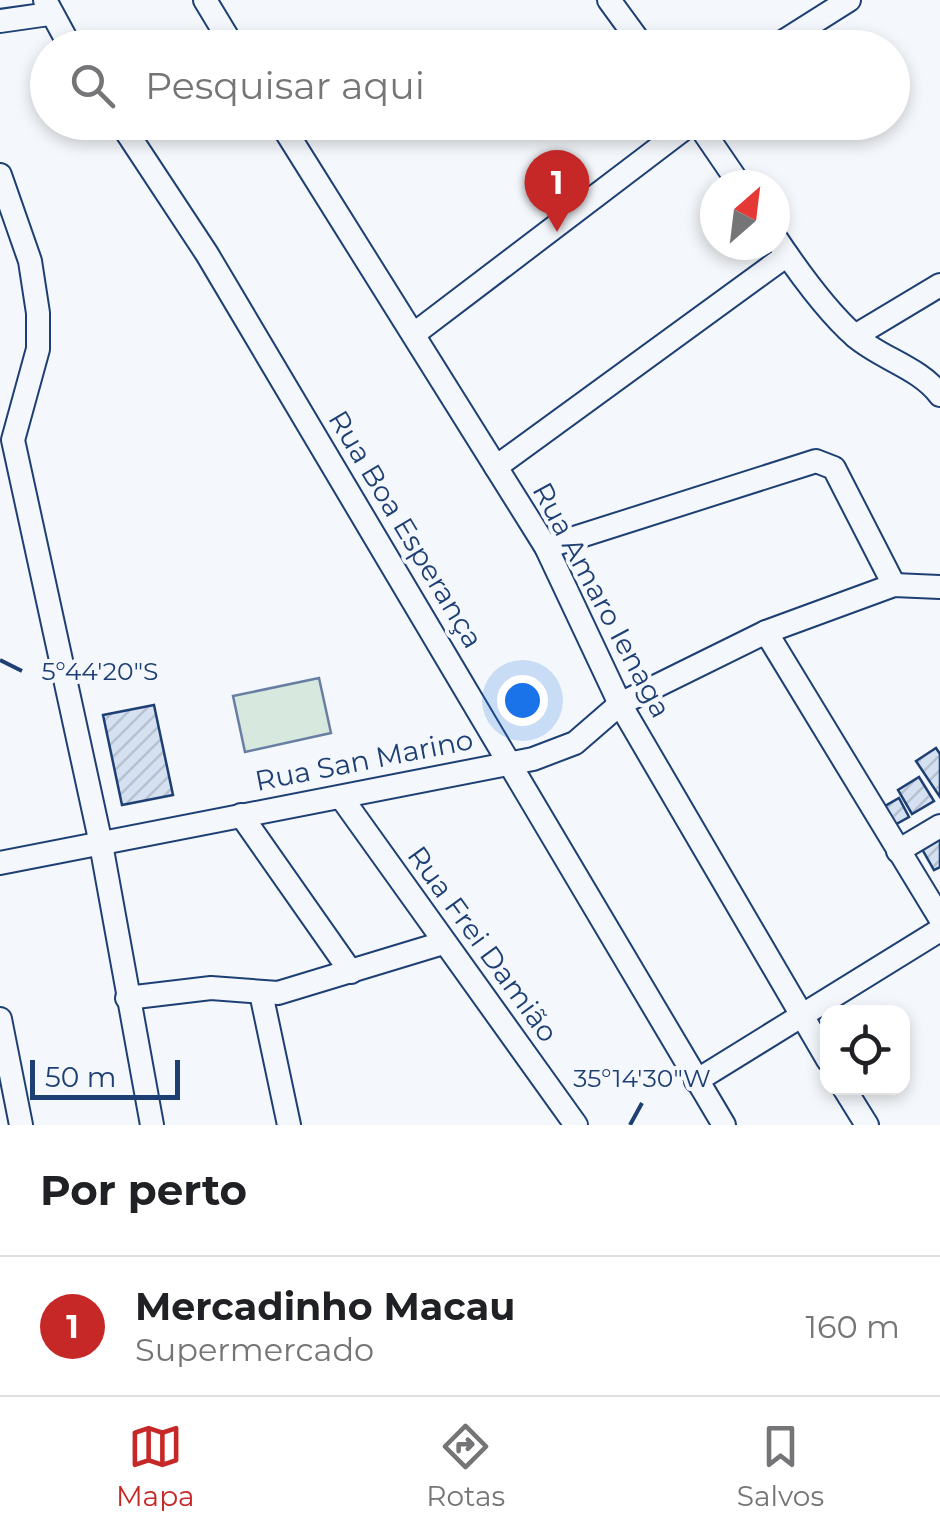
<!DOCTYPE html>
<html lang="pt">
<head>
<meta charset="utf-8">
<style>
	:root { --surface:#fff; --page:#f6f6f6; --text:#202124; --muted:#757577; --line:#e0e0e0; --accent:#c62828 }
	body { margin:0; font-family:Montserrat,sans-serif; background:var(--page); color:var(--text) }
	.controls { position:absolute; right:30px; bottom:30px; display:grid; overflow:hidden; border-radius:20px; box-shadow:0 5px 15px #0003 }
	.controls button { width:90px; height:90px; display:grid; place-items:center; padding:0; border:0; border-bottom:2px solid var(--line); background:var(--surface); color:var(--text); font:50px sans-serif }
	.compass { position:absolute; left:700px; top:170px; width:90px; height:90px; border-radius:50%; background:var(--surface); box-shadow:0 5px 15px #0003; rotate:28deg }
	.scale { position:absolute; left:30px; bottom:25px; width:150px; box-sizing:border-box; padding-left:10px; border:5px solid #1d3f73; border-top:0; font-size:28px; line-height:35px; white-space:nowrap; color:#1d3f73; -webkit-text-stroke:8px #f4f7fb; paint-order:stroke }
	.you { position:absolute; left:522px; top:700px; width:35px; height:35px; margin:-25px; border:8px solid #fff; border-radius:50%; background:#1a73e8; box-shadow:0 0 0 15px #1a73e833 }
	.badge { display:grid; place-items:center; width:65px; height:65px; border-radius:50%; background:var(--accent); color:#fff; font-size:32px; font-weight:700 }
	.pin { position:absolute; translate:-50% -82px; filter:drop-shadow(0 2px 5px #0008) }
	.pin::after { content:''; position:absolute; top:52px; width:35px; height:30px; background:inherit; clip-path:polygon(0 0,100% 0,50% 100%) }
	.list { margin:0; padding:0; list-style:none }
	h2 { display:flex; justify-content:space-between; align-items:center; height:130px; margin:0; padding:0 40px; font-size:42px }
	h2 small { font-size:32px; font-weight:400; color:var(--muted) }
	.list li { display:grid; grid-template-columns:65px 1fr auto; gap:30px; align-items:center; box-sizing:border-box; height:140px; padding:0 40px; border-top:2px solid var(--line) }
	.list b { display:block; font-size:38px; white-space:nowrap }
	.list p { margin:0; font-size:32px; white-space:nowrap; color:var(--muted) }
	.list em { font-size:32px; font-style:normal; color:var(--muted) }
	.icon { flex:none; width:55px; height:55px; fill:none; stroke:currentColor; stroke-width:2; stroke-linecap:round; stroke-linejoin:round }
	.map { position:relative; flex:none; width:940px; height:1125px; overflow:hidden }
	.search { position:absolute; background:var(--surface); box-shadow:0 5px 15px #0003; left:30px; right:30px; top:30px; height:110px; display:flex; align-items:center; gap:25px; box-sizing:border-box; padding:0 35px; border-radius:55px; color:var(--muted); font-size:38px }
	.sheet { height:270px; background:var(--surface) }
	nav { display:flex; justify-content:space-around; align-items:center; box-sizing:border-box; height:140px; border-top:2px solid var(--line); background:var(--surface); font-size:28px; color:var(--muted) }
	nav a { display:grid; justify-items:center; gap:5px }
	nav .on { color:var(--accent) }
	.map>svg:first-child { display:block }
	.garden { fill:#d7e8df; stroke:#687fa3; stroke-width:2.5 }
	.building { fill:url(#building-hatch); stroke:#1d3f73; stroke-width:2.5 }
	.lines { fill:none; stroke-linecap:round; stroke-linejoin:round }
	.minor-casing { stroke:#1d3f73; stroke-width:26 }
	.minor { stroke:#f4f7fb; stroke-width:22 }
	.ticks { fill:none; stroke:#1d3f73; stroke-width:4 }
	.labels { text-anchor:middle; stroke-width:8; stroke-linejoin:round; paint-order:stroke }
	.street-label { font-size:28px; fill:#1d3f73; stroke:#f4f7fb }
	.ticks-label { font-size:25px; text-anchor:middle; fill:#1d3f73; stroke:#f4f7fb; stroke-width:8; stroke-linejoin:round; paint-order:stroke }
</style>
</head>
<body>
<div class="map">
<svg width="940" height="1125" viewBox="0 0 940 1125">
	<defs>
		<pattern id="building-hatch" width="6" height="6" patternUnits="userSpaceOnUse" patternTransform="scale(2.5)"><rect width="6" height="6" fill="#d5e0f0"/><path d="M-1 1l2-2M0 6l6-6M5 7l2-2" fill="none" stroke="#b6c1d1"/></pattern>
	</defs>
	<rect width="100%" height="100%" fill="#f4f7fb"/>
	<path class="garden" d="M319,678L331,733L245,752L233,696Z"/>
	<g class="building">
		<path d="M154,705L173,795L122,805L103,715Z"/>
		<path d="M936,748L940,754V797L916,761Z"/>
		<path d="M919,777L934,801L912,814L898,790Z"/>
		<path d="M899,798L909,817L889,828L878,810Z"/>
		<path d="M940,839V867L934,870L922,849Z"/>
	</g>
	<g class="lines">
		<g class="minor-casing">
			<g id="minor">
				<path d="M45,0L71,48"/>
				<path d="M205,0L234,48"/>
				<path d="M609,0L644,48"/>
				<path d="M0,21L49,14"/>
				<path d="M773,48L849,0"/>
				<path d="M120,122L207,254L724,1125"/>
				<path d="M280,122L546,547L620,704L828,1060"/>
				<path d="M697,122L740,185"/>
				<path d="M0,175L30,261L38,313V349L13,440L101,844L152,1125"/>
				<path d="M775,237C797,270 826,311 856,337C882,359 920,368 940,395"/>
				<path d="M414,334L693,122"/>
				<path d="M855,336L940,285"/>
				<path d="M496,467L787,255"/>
				<path d="M546,547L816,461L834,468L894,585"/>
				<path d="M766,632L940,918"/>
				<path d="M341,797L576,1125"/>
				<path d="M241,815L351,972"/>
				<path d="M898,851L940,826"/>
				<path d="M0,863L533,759L575,743L620,704L766,632L894,585L940,587"/>
				<path d="M261,993L289,1125"/>
				<path d="M127,998L211,988L278,993L443,943"/>
				<path d="M0,1019L21,1125"/>
				<path d="M696,1081L940,930"/>
				<path d="M844,1088L867,1125"/>
			</g>
		</g>
		<use href="#minor" class="minor"/>
	</g>
	<path class="ticks" d="M0,660L22,671M630,1125L642,1103"/>
	<g class="labels">
		<g class="street-label">
			<text transform="translate(406 529) rotate(59)" y="10">Rua Boa Esperança</text>
			<text transform="translate(602 600) rotate(62)" y="10">Rua Amaro Ienaga</text>
			<text transform="translate(364 760) rotate(-11)" y="10">Rua San Marino</text>
			<text transform="translate(483 944) rotate(54)" y="10">Rua Frei Damião</text>
		</g>
	</g>
	<g class="ticks-label">
		<text x="100" y="680">5°44'20"S</text>
		<text x="642" y="1087">35°14'30"W</text>
	</g>
</svg>
<div class="controls">
<button><svg class="icon" aria-label="locate" viewBox="0 0 24 24"><circle cx="12" cy="12" r="6"/><path d="M12 2v4M12 18v4M2 12h4M18 12h4"/></svg></button>
</div>
<svg class="compass" viewBox="-18 -18 36 36"><path d="M0-13l5 13h-10z" fill="#e53935"/><path d="M0 13l5-13h-10z" fill="#757577"/></svg>
<div class="scale">50 m</div>
<div class="you"></div>
<div class="pin badge" style="left:557px;top:232px">1</div>
<div class="search"><svg class="icon" aria-label="search" viewBox="0 0 24 24"><circle cx="10" cy="10" r="6"/><path d="M15 15l6 6"/></svg>Pesquisar aqui</div>
</div>
<section class="sheet">
<h2>Por perto<small></small></h2>
<ul class="list">
<li><span class="badge">1</span><div><b>Mercadinho Macau</b><p>Supermercado</p></div><em>160 m</em></li>
</ul>
</section>
<nav>
<a class="on"><svg class="icon" aria-label="map" viewBox="0 0 24 24"><path d="M3 6l6-2 6 2 6-2v14l-6 2-6-2-6 2zM9 4v14M15 6v14"/></svg>Mapa</a>
<a><svg class="icon" aria-label="directions" viewBox="0 0 24 24"><path d="M12 3l9 9-9 9-9-9zM9 14v-3h6M13 9l2 2-2 2"/></svg>Rotas</a>
<a><svg class="icon" aria-label="saved" viewBox="0 0 24 24"><path d="M7 4h10v16l-5-4-5 4z"/></svg>Salvos</a>
</nav>
</body>
</html>
